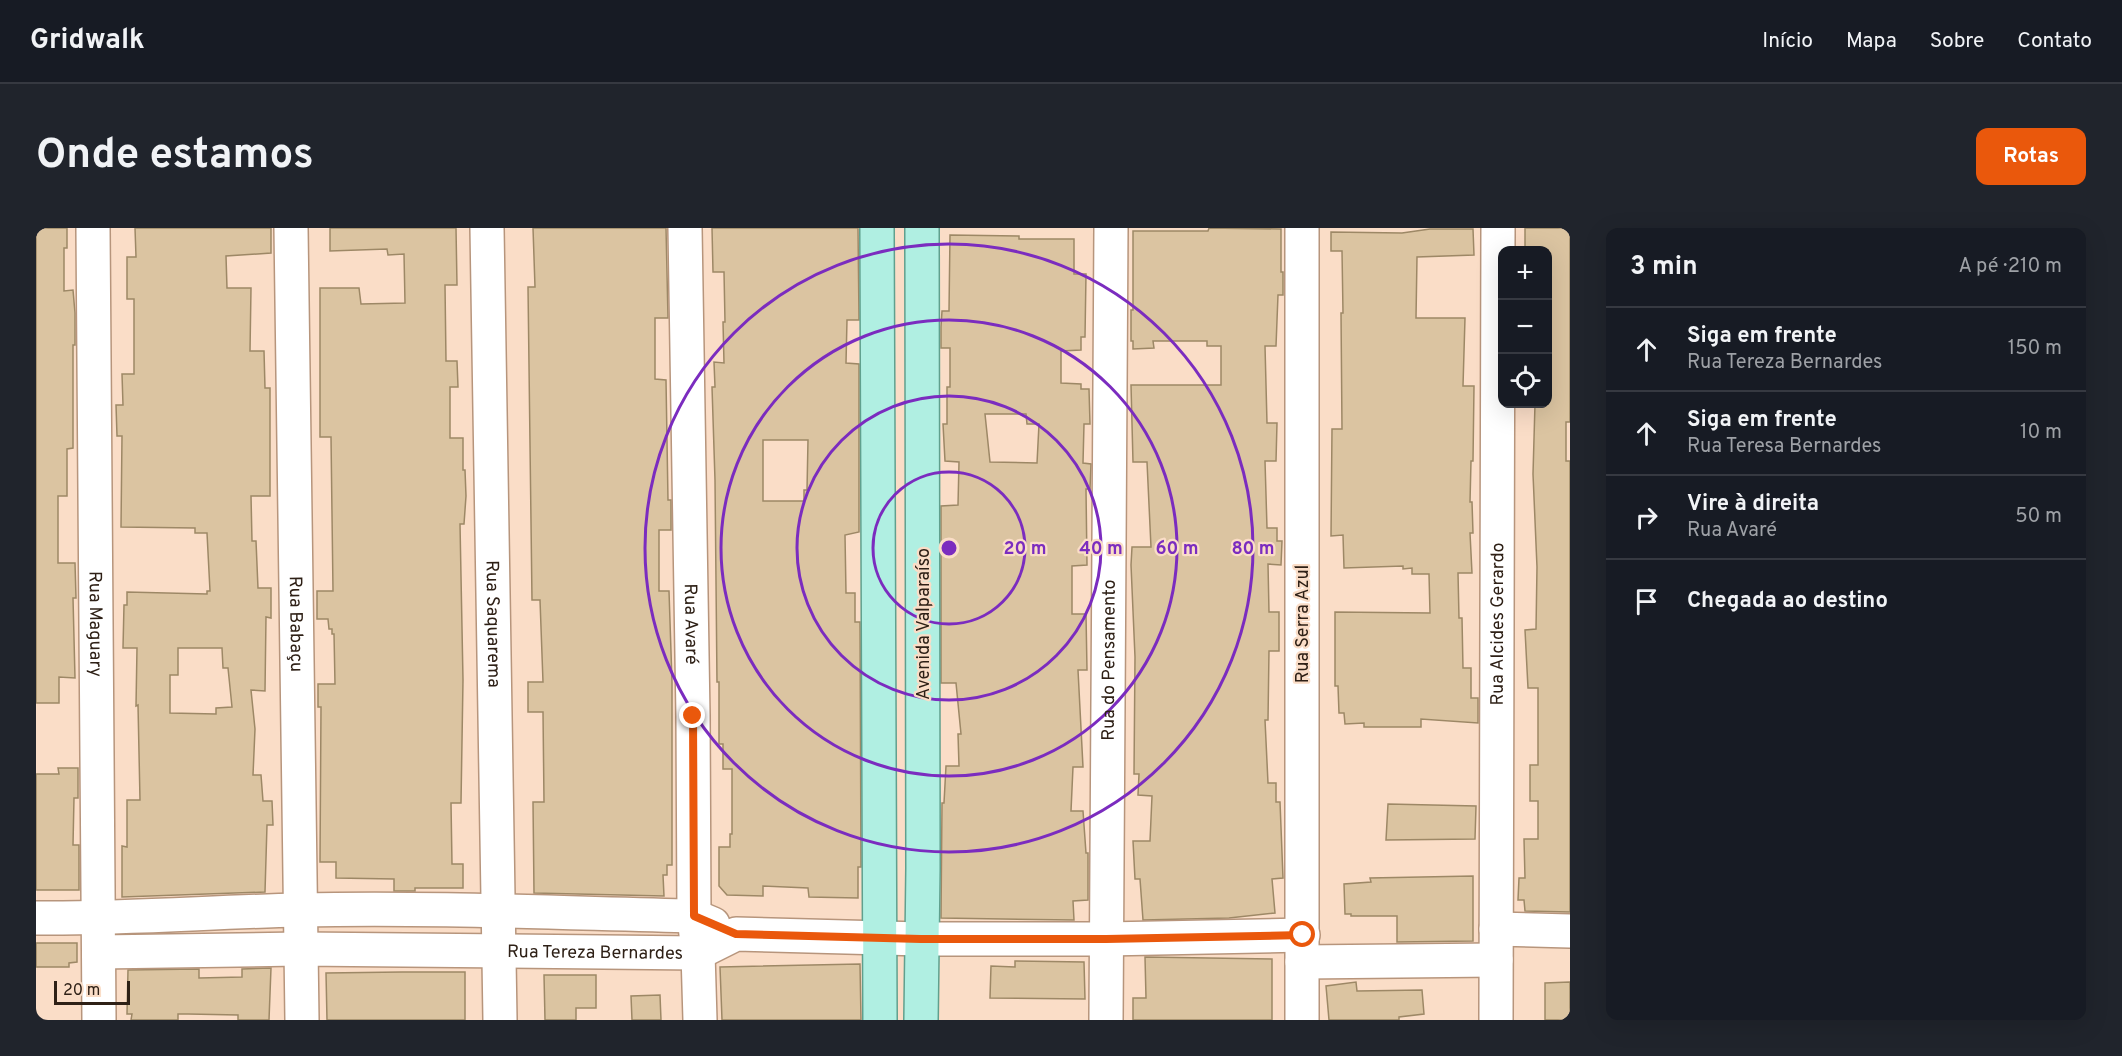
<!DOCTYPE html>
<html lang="pt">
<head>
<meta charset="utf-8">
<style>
	:root { --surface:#171b24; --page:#20242c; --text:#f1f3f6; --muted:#9ea1a6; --line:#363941; --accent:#ea580c }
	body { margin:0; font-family:Overpass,sans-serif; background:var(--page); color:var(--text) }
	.controls { position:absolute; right:18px; top:18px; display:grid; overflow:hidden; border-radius:12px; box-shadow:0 6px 24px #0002 }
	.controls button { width:54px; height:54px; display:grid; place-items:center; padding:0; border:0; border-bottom:2px solid var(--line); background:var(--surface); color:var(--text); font:30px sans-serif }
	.scale { position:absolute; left:18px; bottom:15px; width:76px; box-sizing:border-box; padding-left:6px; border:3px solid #2e2016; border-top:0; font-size:16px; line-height:21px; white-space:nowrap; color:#2e2016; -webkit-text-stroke:4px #faddc7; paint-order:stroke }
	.stop { position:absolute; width:18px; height:18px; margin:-14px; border:4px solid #ea580c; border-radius:50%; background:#fff }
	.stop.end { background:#ea580c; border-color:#fff; box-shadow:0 2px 6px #0008 }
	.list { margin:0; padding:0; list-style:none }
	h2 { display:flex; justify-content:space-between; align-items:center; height:78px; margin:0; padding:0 24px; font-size:26px }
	h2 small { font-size:20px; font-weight:400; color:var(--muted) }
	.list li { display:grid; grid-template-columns:39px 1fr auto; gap:18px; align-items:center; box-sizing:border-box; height:84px; padding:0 24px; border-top:2px solid var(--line) }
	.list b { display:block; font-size:22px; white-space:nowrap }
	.list p { margin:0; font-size:20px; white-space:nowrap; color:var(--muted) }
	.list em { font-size:20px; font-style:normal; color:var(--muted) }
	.icon { flex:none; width:33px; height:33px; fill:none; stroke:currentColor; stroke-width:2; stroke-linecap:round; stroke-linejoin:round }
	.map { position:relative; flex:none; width:1534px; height:792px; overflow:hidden; border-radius:12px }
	header { display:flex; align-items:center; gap:36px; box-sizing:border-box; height:84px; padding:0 30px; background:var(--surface); border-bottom:2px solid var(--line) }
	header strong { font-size:28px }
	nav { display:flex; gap:33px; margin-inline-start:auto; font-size:21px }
	.intro { display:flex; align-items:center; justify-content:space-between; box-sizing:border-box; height:144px; padding:0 36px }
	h1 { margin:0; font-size:42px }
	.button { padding:15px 27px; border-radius:12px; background:var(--accent); color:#fff; font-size:21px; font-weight:700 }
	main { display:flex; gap:36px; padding:0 36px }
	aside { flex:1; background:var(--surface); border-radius:12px; box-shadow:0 6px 24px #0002 }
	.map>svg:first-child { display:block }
	.building { fill:#dbc4a1; stroke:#9d8866; stroke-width:1.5; fill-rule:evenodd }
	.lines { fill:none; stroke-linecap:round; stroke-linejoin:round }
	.minor-casing { stroke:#b7957c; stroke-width:36 }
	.major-casing { stroke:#60a08e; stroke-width:36 }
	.minor { stroke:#fff; stroke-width:33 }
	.major { stroke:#b0efe2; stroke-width:33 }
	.route { stroke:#ea580c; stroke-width:8 }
	.ring { fill:none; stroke:#7b2cbf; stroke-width:3 }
	.labels { text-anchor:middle; stroke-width:4.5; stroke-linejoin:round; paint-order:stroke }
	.street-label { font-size:18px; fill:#2e2016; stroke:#faddc7 }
	.centre { fill:#7b2cbf; stroke:#faddc7; stroke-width:3 }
	.ring-label { font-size:18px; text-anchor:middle; font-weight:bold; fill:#7b2cbf; stroke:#faddc7; stroke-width:4.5; stroke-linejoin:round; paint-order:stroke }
</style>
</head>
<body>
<header>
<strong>Gridwalk</strong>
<nav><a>Início</a><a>Mapa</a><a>Sobre</a><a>Contato</a></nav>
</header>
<div class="intro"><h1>Onde estamos</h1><a class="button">Rotas</a></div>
<main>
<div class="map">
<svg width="1534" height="792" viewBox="0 0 1534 792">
	<rect width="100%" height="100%" fill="#faddc7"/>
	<g class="building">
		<path d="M0,0H31V20H28V63L37,62L39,85V117H37V220L31,221V268H22V335H39L40,370H37L39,450L23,449V475H0Z"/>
		<path d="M99,0H235V25L190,28L191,60H215L214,123H228L229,160H234V268H215L216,313H220L222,360H235V390L230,389L229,463L215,462L219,501L217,547H225L227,573H236L237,597H231L229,664L86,669V618L91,619V572H104L102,477L100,478L101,420H87L88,377H91V364L171,366V363H174L171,305H159V300L85,299L86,208H81L80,177H87L86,146H98V71H91V29H100ZM142,420H186L187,440H192L196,479L180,480V486L134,485V447H142Z"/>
		<path d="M294,0H420L421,57H409L410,133H421L422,159H414V210H427V242H429L430,268L428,296H424L427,452L425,575H415L416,636H427V660H379V663H358V651L300,650V634H284L285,479H282V456H299L298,406H296V401H293L292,391H281V363H297L295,209H284V60H323L325,76L369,75L368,26L352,27L351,21L294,23Z"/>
		<path d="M497,0H630L632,90H619V151L630,152L632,272H635V302H623V363H633L636,454V637H631V647H627L628,668L498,665L497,574H508L507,484H492V454H507L504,372H496L492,59H499Z"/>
		<path d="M676,0H822L823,92H811L810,135L823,136V304L809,307L810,365H819V394H824L825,639H822V670L773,669L772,660L727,658V668L691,667L683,658V619H694V606H696V541H687V516H683V454H681L679,252L676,159H679L678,134L688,135L687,94H689L688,44H677ZM727,212H772L771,262H768V273H727Z"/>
		<path d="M1173,0L1245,1V44H1247V67H1242L1240,118H1229L1231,195H1241L1240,233H1229L1231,300H1241V313H1246L1245,337L1232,336L1233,384H1243V423H1233L1232,492H1229L1232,555H1240V574H1244L1247,650L1236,651L1239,685L1193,690L1107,692L1104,651H1099L1097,613H1114L1116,568L1102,567L1103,546H1098L1099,429L1095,337L1096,319H1115L1111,234H1097L1095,157H1185V118H1171V113H1117L1118,120L1097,121V113H1095V82H1097V3H1172Z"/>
		<path d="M1489,0H1534V194H1530V233H1534V684L1489,683L1488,672H1482L1483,650H1489L1488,611H1502V573H1494V537H1502V460H1492L1489,402L1500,401L1501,339L1497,246L1499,176H1512V22H1489Z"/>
		<path d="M1394,1H1437L1438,27L1381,29L1380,90H1429L1427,158H1438L1437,233H1435L1434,274H1436L1437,305H1434L1436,345H1422L1423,390H1426L1427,440H1435V470H1442V495L1385,491V499H1328V495L1309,496L1308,485H1303L1302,458H1299V384L1394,385L1393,346H1376V340L1367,341V338L1308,340L1307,307L1295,308L1296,201H1306L1305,85H1307L1306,23H1295V4L1366,5Z"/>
		<path d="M914,7L983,8V11H1038V46H1050L1049,109H1045V122L1025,123V155L1045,156V161H1053L1054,196H1048L1047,235L1055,236L1054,261H1050L1051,337L1036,338V386H1050L1051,442H1042L1047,539H1037L1035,583H1047L1050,625H1052V672L1037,673L1038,692L905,690L906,575H908L910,538H923L922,506H925L920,455H905V278L922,277L923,234L909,233L907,196H911V159H914V120H905V99L906,83H913ZM949,186H990L991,196H1003L1001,235L954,234Z"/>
		<path d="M22,540H42V570H38L37,617H43V662H0V546H23Z"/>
		<path d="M1352,576L1440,578L1439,611L1350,612Z"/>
		<path d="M1437,648V713L1361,714V688H1315V686H1309L1308,656L1335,654L1334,650Z"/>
		<path d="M0,715H41V734L33,735V739H0Z"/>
		<path d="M1109,729L1236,731V792H1097V770H1110Z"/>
		<path d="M979,733L1048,734L1049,771L954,770L955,738L979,739Z"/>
		<path d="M824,736L825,792H686L684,739Z"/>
		<path d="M235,740L233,792H202V787L152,786H142V792H95L96,786H91L92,742L163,741V750L206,749V741Z"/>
		<path d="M366,744H429V792H291L290,745Z"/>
		<path d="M508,747H560V780H540V792H509Z"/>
		<path d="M1320,754L1321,763L1386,762L1388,786L1363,789V792H1293L1290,758Z"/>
		<path d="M1534,754V792H1509V755Z"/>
		<path d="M624,767L625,792H596L595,768Z"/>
	</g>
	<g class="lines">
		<g class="minor-casing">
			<g id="minor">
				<path id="s1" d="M57,0L63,792"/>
				<path id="s2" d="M255,0L266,792"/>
				<path id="s3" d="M451,0L464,792"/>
				<path id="s4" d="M649,0L657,488L658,688L662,725L664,792"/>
				<path d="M0,690C88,691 175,684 263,682C394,679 526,685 658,688L677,696"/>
				<path d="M1460,701L1534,703"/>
				<path id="s5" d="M63,724L264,721L662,725L700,706L885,711H1070L1267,707"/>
				<path d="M1266,734L1460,732"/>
				<path id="s6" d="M1070,792L1075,0"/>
				<path d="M1266,792V0"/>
				<path id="s7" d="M1460,792L1462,0"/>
			</g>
		</g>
		<g class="major-casing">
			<g id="major">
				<path d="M841,0L844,792"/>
				<path d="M885,792L887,640L886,0"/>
			</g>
		</g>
		<use href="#minor" class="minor"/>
		<use href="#major" class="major"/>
	</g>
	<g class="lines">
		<path class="route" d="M657,488L658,688L700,706L885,711H1070L1267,707"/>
	</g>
	<g class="ring">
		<circle cx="913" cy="320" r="76"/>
		<circle cx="913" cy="320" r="152"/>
		<circle cx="913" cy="320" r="228"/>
		<circle cx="913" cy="320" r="304"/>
	</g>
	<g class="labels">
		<g class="street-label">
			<text dy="6" stroke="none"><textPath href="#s1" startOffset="396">Rua Maguary</textPath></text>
			<text dy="6" stroke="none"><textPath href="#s2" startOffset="396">Rua Babaçu</textPath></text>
			<text dy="6" stroke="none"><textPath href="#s3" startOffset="396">Rua Saquarema</textPath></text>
			<text dy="6" stroke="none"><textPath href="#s4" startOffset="396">Rua Avaré</textPath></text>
			<text transform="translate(887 396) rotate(-90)" y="6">Avenida Valparaíso</text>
			<text transform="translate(1266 396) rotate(-90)" y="6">Rua Serra Azul</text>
			<text dy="6" stroke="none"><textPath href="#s7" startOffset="396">Rua Alcides Gerardo</textPath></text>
			<text dy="6" stroke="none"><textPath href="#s6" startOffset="360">Rua do Pensamento</textPath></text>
			<text dy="6" stroke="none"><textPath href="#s5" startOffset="496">Rua Tereza Bernardes</textPath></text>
		</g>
	</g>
	<circle cx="913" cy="320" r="9" class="centre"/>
	<g class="ring-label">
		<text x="989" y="326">20 m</text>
		<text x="1065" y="326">40 m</text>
		<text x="1141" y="326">60 m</text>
		<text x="1217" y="326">80 m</text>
	</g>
</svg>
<div class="controls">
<button>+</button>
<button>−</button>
<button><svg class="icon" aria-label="locate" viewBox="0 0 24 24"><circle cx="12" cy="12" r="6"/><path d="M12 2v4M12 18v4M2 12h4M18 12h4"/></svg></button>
</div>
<div class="scale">20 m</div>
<div class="stop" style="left:1267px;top:707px"></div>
<div class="stop end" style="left:657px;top:488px"></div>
</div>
<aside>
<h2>3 min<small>A pé · 210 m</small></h2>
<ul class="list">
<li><svg class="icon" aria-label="ahead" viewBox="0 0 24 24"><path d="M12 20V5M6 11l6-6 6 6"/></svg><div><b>Siga em frente</b><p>Rua Tereza Bernardes</p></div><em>150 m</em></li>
<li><svg class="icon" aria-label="ahead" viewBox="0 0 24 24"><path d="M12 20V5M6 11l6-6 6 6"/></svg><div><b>Siga em frente</b><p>Rua Teresa Bernardes</p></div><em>10 m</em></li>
<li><svg class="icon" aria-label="right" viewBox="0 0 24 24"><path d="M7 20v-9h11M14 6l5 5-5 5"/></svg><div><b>Vire à direita</b><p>Rua Avaré</p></div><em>50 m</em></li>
<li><svg class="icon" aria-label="arrive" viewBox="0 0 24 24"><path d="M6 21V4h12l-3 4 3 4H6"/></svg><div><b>Chegada ao destino</b></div></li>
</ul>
</aside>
</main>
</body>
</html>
